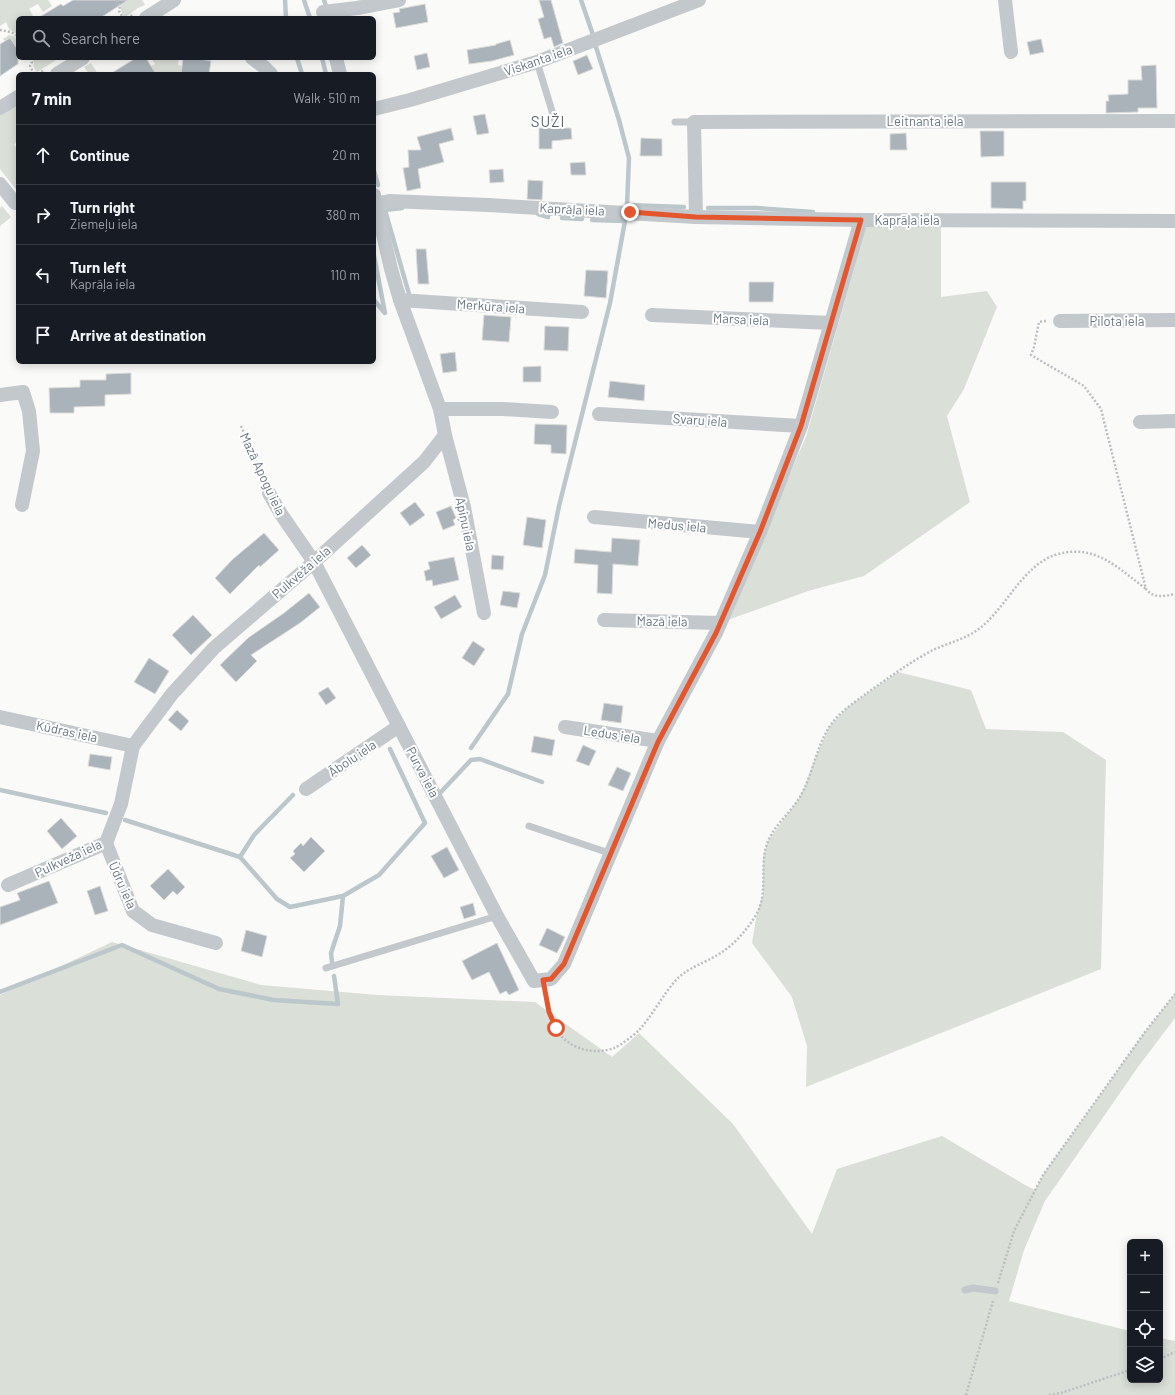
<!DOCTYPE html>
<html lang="en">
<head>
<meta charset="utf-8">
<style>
	:root { --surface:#171b24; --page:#242831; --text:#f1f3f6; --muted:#9ea1a6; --line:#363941 }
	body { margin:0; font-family:Barlow,sans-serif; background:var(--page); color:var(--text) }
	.controls { position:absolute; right:12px; bottom:12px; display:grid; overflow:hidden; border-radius:6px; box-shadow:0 2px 10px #0003 }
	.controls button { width:36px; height:36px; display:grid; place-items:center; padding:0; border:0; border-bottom:1px solid var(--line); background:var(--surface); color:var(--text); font:20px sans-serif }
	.stop { position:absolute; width:12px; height:12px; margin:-9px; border:3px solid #e4572e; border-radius:50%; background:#fff }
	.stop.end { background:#e4572e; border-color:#fff; box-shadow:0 1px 4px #0008 }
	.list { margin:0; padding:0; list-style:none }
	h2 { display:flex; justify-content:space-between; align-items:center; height:52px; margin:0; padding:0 16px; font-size:17px }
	h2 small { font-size:13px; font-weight:400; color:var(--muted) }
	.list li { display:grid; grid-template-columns:26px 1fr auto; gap:12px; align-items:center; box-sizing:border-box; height:60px; padding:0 16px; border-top:1px solid var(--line) }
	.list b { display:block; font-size:15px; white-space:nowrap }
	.list p { margin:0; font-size:13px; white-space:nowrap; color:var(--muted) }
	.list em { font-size:13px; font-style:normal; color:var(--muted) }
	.icon { flex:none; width:22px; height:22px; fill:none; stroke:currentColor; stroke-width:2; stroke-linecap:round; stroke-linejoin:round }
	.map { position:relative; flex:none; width:1175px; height:1395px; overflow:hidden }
	.search { position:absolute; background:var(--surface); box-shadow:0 2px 10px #0003; left:16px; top:16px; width:360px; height:44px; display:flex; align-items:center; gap:10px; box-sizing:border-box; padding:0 14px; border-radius:6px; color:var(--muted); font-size:15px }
	.panel { position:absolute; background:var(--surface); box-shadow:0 2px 10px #0003; left:16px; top:72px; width:360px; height:292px; border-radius:6px }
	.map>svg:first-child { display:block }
	.green { fill:#dadfd7 }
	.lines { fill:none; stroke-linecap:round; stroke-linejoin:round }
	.stream { stroke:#bbc7cb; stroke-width:4.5 }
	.building { fill:#aab3b9; stroke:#dcdcda }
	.path { stroke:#bbbfc2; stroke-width:2.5; stroke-dasharray:2 2; stroke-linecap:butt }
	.lane { stroke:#c3c8cc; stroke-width:7 }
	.street { stroke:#c3c8cc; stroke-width:14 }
	.route { stroke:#e4572e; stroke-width:5 }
	.labels { text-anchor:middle; stroke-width:4; stroke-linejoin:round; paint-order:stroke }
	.street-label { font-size:13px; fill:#657683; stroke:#fff }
	.quarter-label { font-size:15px; letter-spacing:1px; fill:#57646e; stroke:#fff }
</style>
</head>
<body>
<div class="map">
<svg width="1175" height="1395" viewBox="0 0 1175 1395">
	<rect width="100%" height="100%" fill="#fafaf8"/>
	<g class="green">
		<path d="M0,0H48L52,6L43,12L38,4L29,9L33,16V18H18V35L9,29L6,22L0,26Z"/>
		<path d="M117,0H142L145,5L138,8L124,18L121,10V7Z"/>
		<path d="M9,35L15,37L18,42V50L10,38L5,41L3,39Z"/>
		<path d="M32,58H58V59L37,72L33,66L34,63Z"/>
		<path d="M151,58H179L178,65L182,66L181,74H156L151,66L155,64Z"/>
		<path d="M91,63L98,74H89L84,67Z"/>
		<path d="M18,103V141L14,144L18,151V192L0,169V115Z"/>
		<path d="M2,206L11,217L0,226V208Z"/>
		<path d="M941,226V297L987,291L997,307L964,389L947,416L970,502L864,576L808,591L725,621L806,437L866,227Z"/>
		<path d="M898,672L971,690L986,729L1063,732L1106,760L1101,969L806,1087L807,1046L792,997L752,943L757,913L763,895V857L768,841L798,800L806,784L812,766L829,727L848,707Z"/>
		<path d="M112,942L261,985L378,995L535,1002L612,1057L639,1033L733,1124L812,1234L837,1169L942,1136L1025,1185L1035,1190L1043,1175L1145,1032L1175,994V1018L1138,1067L1045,1201L1024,1250L1009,1301L1130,1331V1380H1160V1338L1175,1341V1395H0V995Z"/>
	</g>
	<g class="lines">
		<g class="stream">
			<path d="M285,0L286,18"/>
			<path d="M304,0L310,18"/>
			<path d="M324,0L326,6"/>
			<path d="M581,0L592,32"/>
			<path d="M596,47L619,120L629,158L627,205L684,207"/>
			<path d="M297,58L302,74"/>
			<path d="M322,58L326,74"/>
			<path d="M374,171L378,185"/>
			<path d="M402,208L385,210L409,294"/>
			<path d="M708,208H756L813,212"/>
			<path d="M538,214L548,217"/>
			<path d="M562,218L582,219"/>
			<path d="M374,256L385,313"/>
			<path d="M374,300L384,312"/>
			<path d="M471,748L508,694L522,634L545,575L559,506L610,303L625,221L592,220"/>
			<path d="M0,790L106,813"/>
			<path d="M440,793L471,760L480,759L542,782"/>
			<path d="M125,820L240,857L277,899L290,907L343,896L379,875L425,823L390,749"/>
			<path d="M240,857L254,835L293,795"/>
			<path d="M332,962L331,953L340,926L343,896"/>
			<path d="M0,992L122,945L219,989L274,1000L338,1004L334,976"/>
		</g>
	</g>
	<g class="building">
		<path d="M73,0H128L100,18H38L61,4L63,6Z"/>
		<path d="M539,0H551L563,43L554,47L551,37L544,39L538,19L544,17Z"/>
		<path d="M425,4L428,22L396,28L393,13L400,12L399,9Z"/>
		<path d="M10,38L18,50V64L0,76V44Z"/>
		<path d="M1041,39L1044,52L1030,55L1027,42Z"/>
		<path d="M510,40L514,55L492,61L469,64L467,50L496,45V44Z"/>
		<path d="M427,53L430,67L417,70L414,56Z"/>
		<path d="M587,55L593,69L578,75L573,61Z"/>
		<path d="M136,58H146L156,74H110Z"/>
		<path d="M183,58H195L211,61L209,74H181Z"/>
		<path d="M1156,65L1157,108H1138V112L1106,113V101H1109L1108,95L1128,94V80H1142L1141,66Z"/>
		<path d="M485,114L489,133L477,135L473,116Z"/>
		<path d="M451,128L454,140L439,144L444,162L418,169L421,188L407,191L403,168L409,167L408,150H421L417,137Z"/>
		<path d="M539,128H571L572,139L552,141V149H539Z"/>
		<path d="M980,131H1004V156L981,157Z"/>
		<path d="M906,133L907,150H890V134Z"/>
		<path d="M641,138L662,139V156H640Z"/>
		<path d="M585,162L586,175H571L570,163Z"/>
		<path d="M503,169L504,182L490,183L489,170Z"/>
		<path d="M528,180L543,181L542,200L527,199Z"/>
		<path d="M991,182H1026V201H1023V209L991,208Z"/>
		<path d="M416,249H426L429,284H418Z"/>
		<path d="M586,270L608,271L606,298L584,296Z"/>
		<path d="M749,282H774L773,302H749Z"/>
		<path d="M484,315L511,317L509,342L482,340Z"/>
		<path d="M545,326L569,327L568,351L544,350Z"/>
		<path d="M455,352L457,371L443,373L440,354Z"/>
		<path d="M541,366V382H523V367Z"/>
		<path d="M131,373V394L105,395V406L74,407V413H50L49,388L80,387V380H106V374Z"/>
		<path d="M610,381L645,385L644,401L608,397Z"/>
		<path d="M535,424L567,425L566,454L551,453V445L534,444Z"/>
		<path d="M415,502L425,515L410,526L400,513Z"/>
		<path d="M451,506L456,518L453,520L455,525L443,530L436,512Z"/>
		<path d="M527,517L546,520L542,548L523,545Z"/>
		<path d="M264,533L279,550L260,567L259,565L230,594L215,578L233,559Z"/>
		<path d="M612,538L640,540L638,566L613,564L612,594L597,593L598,565L574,563L575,549L611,552Z"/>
		<path d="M362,545L371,555L356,568L347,558Z"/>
		<path d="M492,555L504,556L503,570L491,569Z"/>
		<path d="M454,557L459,580L433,586L432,580L426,581L424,571L430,569L428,562Z"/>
		<path d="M503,591L520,593L517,608L500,605Z"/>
		<path d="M309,593L320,607L300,623L251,655L257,661L236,682L220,665L248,638L284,613Z"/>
		<path d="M455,595L462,607L441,619L434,607Z"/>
		<path d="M193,615L212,635L191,655L172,635Z"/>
		<path d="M473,641L485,649L474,666L462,658Z"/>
		<path d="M149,658L169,671L155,694L134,682Z"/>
		<path d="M328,687L336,698L326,705L318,693Z"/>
		<path d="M604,703L623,706L621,723L601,720Z"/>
		<path d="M177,710L189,721L181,731L168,720Z"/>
		<path d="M534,736L555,740L552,756L531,752Z"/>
		<path d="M583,745L596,751L589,766L576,761Z"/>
		<path d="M90,754L112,757L110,770L88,766Z"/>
		<path d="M617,767L631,773L623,791L608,785Z"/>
		<path d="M61,818L77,836L62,849L47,831Z"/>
		<path d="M311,837L325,851L304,872L290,858L295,854L293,851L301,843L303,846Z"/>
		<path d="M447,847L459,870L444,878L431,856Z"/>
		<path d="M168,869L185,887L177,895L173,891L164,900L150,886Z"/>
		<path d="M49,881L58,903L0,925V907L20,900L17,893Z"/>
		<path d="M100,886L108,911L95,915L87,891Z"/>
		<path d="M473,903L476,915L464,919L460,907Z"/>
		<path d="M547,928L565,937L557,953L539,945Z"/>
		<path d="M246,930L267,936L262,957L241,951Z"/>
		<path d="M497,943L519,990L509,995L506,991L500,994L489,972L472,980L462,961Z"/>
	</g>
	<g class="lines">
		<g class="path">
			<path d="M116,0L120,6L119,11L123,18"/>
			<path d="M127,18L134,14"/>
			<path d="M0,30C6,31 14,32 18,37"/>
			<path d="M30,58L32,62L30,66L34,74"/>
			<path d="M38,74L44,70"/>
			<path d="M1046,321L1039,322L1034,347L1031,355L1084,386L1101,409L1146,589C1154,599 1164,596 1175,594"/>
			<path d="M241,426L264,480"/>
			<path d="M545,992C547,1004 550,1016 555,1027C566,1048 592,1056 614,1048C620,1046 634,1035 639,1030C653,1015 663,994 677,979C689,967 705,963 719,954C734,945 747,930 756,915C769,893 759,867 767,844C772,828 788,815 798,800C813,777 815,748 830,726C839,712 854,703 867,693C888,678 909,663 931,651C947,643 967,639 980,628C1007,607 1023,564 1058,554C1096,544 1118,568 1146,589"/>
			<path d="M998,1283L1014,1231L1043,1175L1145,1032L1175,994"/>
			<path d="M1160,1359L1175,1352"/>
			<path d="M966,1395L993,1301"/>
			<path d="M1049,1395L1061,1393L1130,1370"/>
		</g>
		<g class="lane">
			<path d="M537,62L555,121"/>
			<path d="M675,122H694"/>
			<path d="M529,826L612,854"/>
			<path d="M326,968L497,916"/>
			<path d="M965,1290L973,1288L995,1291"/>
		</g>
		<g class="street">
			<path d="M1005,0L1011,52"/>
			<path d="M323,12L357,8L399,0"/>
			<path d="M146,18L174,0"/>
			<path d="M252,58L264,67L271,74"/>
			<path d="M336,58L340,74"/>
			<path d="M57,74L83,58"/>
			<path d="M0,108L18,97"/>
			<path d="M374,109L410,100L537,62L699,0"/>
			<path d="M0,184L15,203"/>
			<path d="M376,204L389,201L488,205L696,217L861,220L1175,221"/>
			<path d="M696,217L694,122L1175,121"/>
			<path d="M400,300L582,312"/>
			<path d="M652,315L831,323"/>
			<path d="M1060,321L1175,320"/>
			<path d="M0,395L23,392L29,411L33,451L22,505"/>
			<path d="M440,409H503L552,412"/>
			<path d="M599,414L801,426"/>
			<path d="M1140,422L1175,421"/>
			<path d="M445,435L464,507L484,613"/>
			<path d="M269,493L281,514L314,562L497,916L534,981L551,979L564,964L658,741L716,633L760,532L801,426L861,220"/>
			<path d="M594,517L760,532"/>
			<path d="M604,620L720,623"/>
			<path d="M0,717L133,746"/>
			<path d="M565,727L658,741"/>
			<path d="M306,789L399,726"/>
			<path d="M106,843L133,911L152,925L216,943"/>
			<path d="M8,885L106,843L121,804L133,746L172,694L214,648L314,562L424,462L445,435L440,409L400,300L391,269L374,195"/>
		</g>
	</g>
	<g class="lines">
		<path class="route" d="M556,1028L549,1012L543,980L551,979L564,964L658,742L716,633L760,532L801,426L861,220L696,217L630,212"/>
	</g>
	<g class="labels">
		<g class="street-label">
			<text transform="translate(538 60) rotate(-19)" y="5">Viskanta iela</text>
			<text x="925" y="126">Leitnanta iela</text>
			<text transform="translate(572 209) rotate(3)" y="5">Kaprāļa iela</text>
			<text x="907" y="225">Kaprāļa iela</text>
			<text transform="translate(491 306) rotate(4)" y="5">Merkūra iela</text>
			<text transform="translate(741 319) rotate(3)" y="5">Marsa iela</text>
			<text x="1117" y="326">Pilota iela</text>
			<text transform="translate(700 420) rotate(4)" y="5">Svaru iela</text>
			<text transform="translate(263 474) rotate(65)" y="5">Mazā Apogu iela</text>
			<text transform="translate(466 524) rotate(78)" y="5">Apiņu iela</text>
			<text transform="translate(677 525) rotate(5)" y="5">Medus iela</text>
			<text transform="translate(301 572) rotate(-41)" y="5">Pulkveža iela</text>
			<text transform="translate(662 621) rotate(1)" y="5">Mazā iela</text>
			<text transform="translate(67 731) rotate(12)" y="5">Kūdras iela</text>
			<text transform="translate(612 734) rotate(9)" y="5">Ledus iela</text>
			<text transform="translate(352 758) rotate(-34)" y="5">Ābolu iela</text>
			<text transform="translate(423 772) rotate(62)" y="5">Purva iela</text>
			<text transform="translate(68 858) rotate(-25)" y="5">Pulkveža iela</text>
			<text transform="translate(123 885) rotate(66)" y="5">Ūdru iela</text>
		</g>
		<g class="quarter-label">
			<text x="548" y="127">SUŽI</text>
		</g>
	</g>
</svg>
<div class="controls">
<button>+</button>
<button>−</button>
<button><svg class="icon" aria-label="locate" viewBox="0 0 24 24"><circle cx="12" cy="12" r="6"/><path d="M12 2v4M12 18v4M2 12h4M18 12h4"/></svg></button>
<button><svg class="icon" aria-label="layers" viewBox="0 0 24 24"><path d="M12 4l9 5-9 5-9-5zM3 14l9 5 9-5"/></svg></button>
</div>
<div class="stop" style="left:556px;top:1028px"></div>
<div class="stop end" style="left:630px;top:212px"></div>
<div class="search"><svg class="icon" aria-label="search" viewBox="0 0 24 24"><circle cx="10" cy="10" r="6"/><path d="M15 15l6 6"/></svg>Search here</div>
<section class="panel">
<h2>7 min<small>Walk · 510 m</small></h2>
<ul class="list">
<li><svg class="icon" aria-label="ahead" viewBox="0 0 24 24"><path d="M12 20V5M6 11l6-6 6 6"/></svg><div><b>Continue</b></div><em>20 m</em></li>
<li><svg class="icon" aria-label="right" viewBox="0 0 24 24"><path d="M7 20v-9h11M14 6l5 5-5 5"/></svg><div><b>Turn right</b><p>Ziemeļu iela</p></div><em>380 m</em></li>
<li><svg class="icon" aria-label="left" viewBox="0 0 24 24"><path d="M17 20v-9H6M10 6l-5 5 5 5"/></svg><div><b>Turn left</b><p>Kaprāļa iela</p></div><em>110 m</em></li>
<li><svg class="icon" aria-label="arrive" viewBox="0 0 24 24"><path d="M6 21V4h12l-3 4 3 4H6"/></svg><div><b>Arrive at destination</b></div></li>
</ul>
</section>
</div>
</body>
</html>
